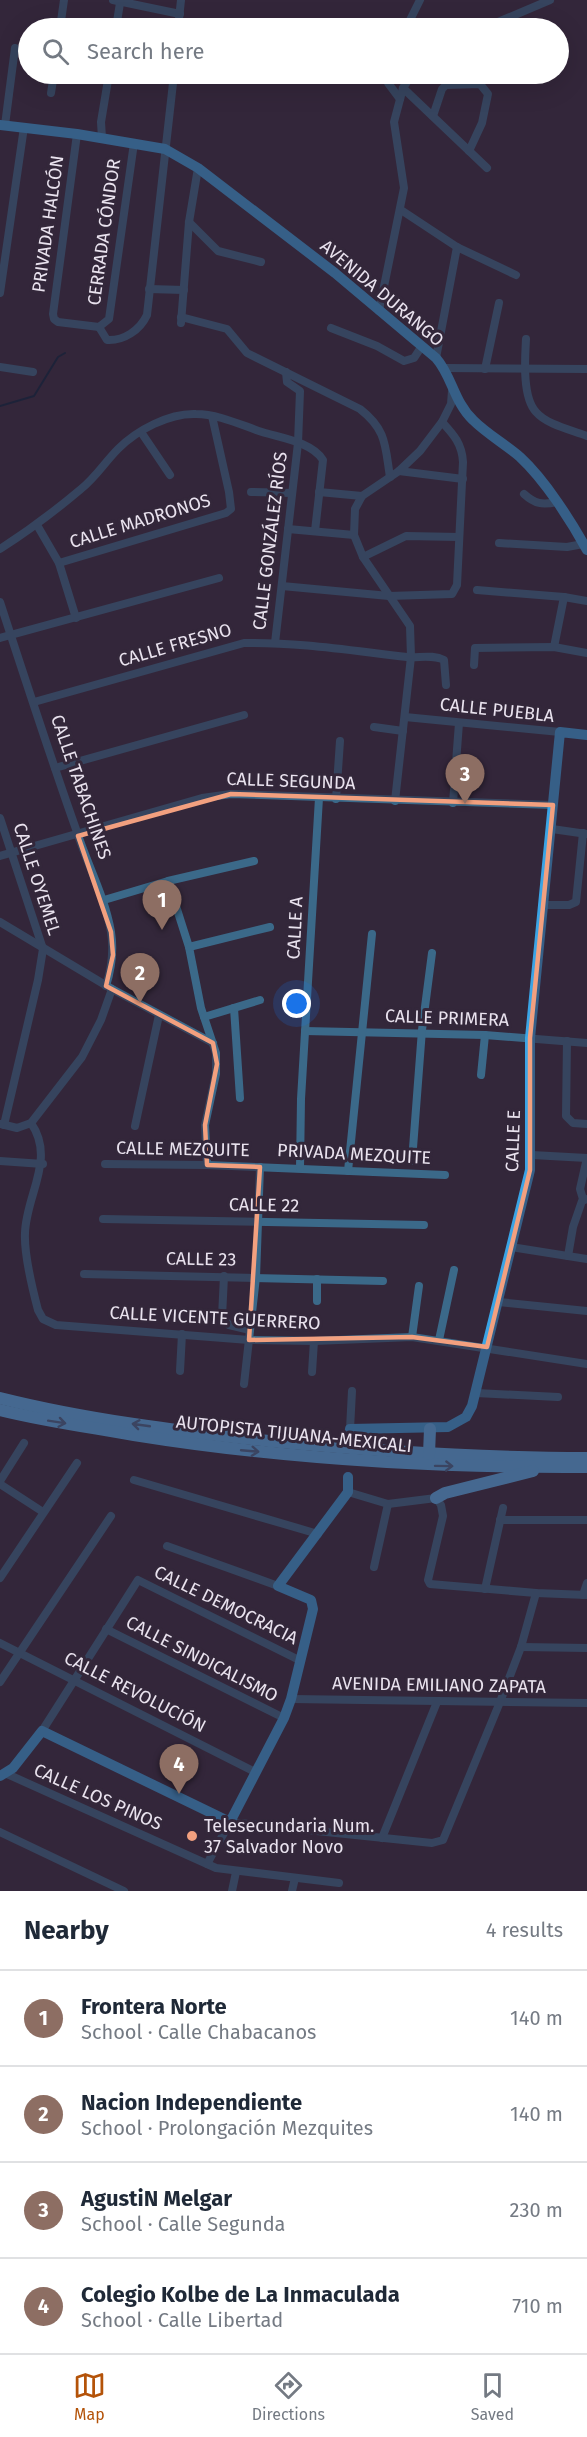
<!DOCTYPE html>
<html lang="en">
<head>
<meta charset="utf-8">
<style>
	:root { --surface:#fff; --page:#f6f6f7; --text:#1f2937; --muted:#747a83; --line:#e0e1e3; --accent:#b45309 }
	body { margin:0; font-family:"Fira Sans",sans-serif; background:var(--page); color:var(--text) }
	.you { position:absolute; left:297px; top:1004px; width:21px; height:21px; margin:-15px; border:4px solid #fff; border-radius:50%; background:#1a73e8; box-shadow:0 0 0 9px #1a73e833 }
	.badge { display:grid; place-items:center; width:39px; height:39px; border-radius:50%; background:var(--accent); color:#fff; font-size:20px; font-weight:700 }
	.pin { position:absolute; translate:-50% -50px; filter:drop-shadow(0 2px 3px #0008) }
	.pin::after { content:''; position:absolute; top:32px; width:21px; height:18px; background:inherit; clip-path:polygon(0 0,100% 0,50% 100%) }
	.list { margin:0; padding:0; list-style:none }
	h2 { display:flex; justify-content:space-between; align-items:center; height:78px; margin:0; padding:0 24px; font-size:26px }
	h2 small { font-size:20px; font-weight:400; color:var(--muted) }
	.list li { display:grid; grid-template-columns:39px 1fr auto; gap:18px; align-items:center; box-sizing:border-box; height:96px; padding:0 24px; border-top:2px solid var(--line) }
	.list b { display:block; font-size:22px; white-space:nowrap }
	.list p { margin:0; font-size:20px; white-space:nowrap; color:var(--muted) }
	.list em { font-size:20px; font-style:normal; color:var(--muted) }
	.icon { flex:none; width:33px; height:33px; fill:none; stroke:currentColor; stroke-width:2; stroke-linecap:round; stroke-linejoin:round }
	.map { position:relative; flex:none; width:587px; height:1891px; overflow:hidden }
	.search { position:absolute; background:var(--surface); box-shadow:0 6px 24px #0002; left:18px; right:18px; top:18px; height:66px; display:flex; align-items:center; gap:15px; box-sizing:border-box; padding:0 21px; border-radius:33px; color:var(--muted); font-size:22px }
	.sheet { height:462px; background:var(--surface) }
	nav { display:flex; justify-content:space-around; align-items:center; box-sizing:border-box; height:84px; border-top:2px solid var(--line); background:var(--surface); font-size:16px; color:var(--muted) }
	nav a { display:grid; justify-items:center; gap:3px }
	nav .on { color:var(--accent) }
	.map>svg:first-child { display:block }
	.lines { fill:none; stroke-linecap:round; stroke-linejoin:round }
	.stream { stroke:#041e38; stroke-width:2 }
	.minor { stroke:#3b6989; stroke-width:8 }
	.major { stroke:#3aa4e5; stroke-width:10 }
	.highway { stroke:#5bb9f8; stroke-width:12 }
	.oneway { stroke:#456990 }
	.marked { fill:none; stroke:#f2a07f; stroke-width:4.5; stroke-linejoin:round }
	.poi-dot { fill:#f2a07f; stroke:#33273a; stroke-width:2 }
	.labels { text-anchor:middle; stroke-width:6; stroke-linejoin:round; paint-order:stroke }
	.street-label { font-size:18px; fill:#e9e2ee; stroke:#33273a }
	.poi-label { font-size:18px; fill:#e9e2ee; stroke:#33273a; text-anchor:start }
</style>
</head>
<body>
<div class="map">
<svg width="587" height="1891" viewBox="0 0 587 1891">
	<rect width="100%" height="100%" fill="#33273a"/>
	<g class="lines">
		<path class="stream" d="M0,406L34,396L58,357L65,353"/>
		<g class="minor">
			<path d="M113,0L180,14"/>
			<path d="M60,28L64,0"/>
			<path d="M116,28L120,3"/>
			<path d="M178,28L181,0"/>
			<path d="M406,28L420,0"/>
			<path d="M484,28L550,0"/>
			<path d="M386,74L388,83L400,99"/>
			<path d="M403,88L487,168"/>
			<path d="M51,93L54,74"/>
			<path d="M433,116L442,89L446,85L480,84L488,94L482,123L469,151"/>
			<path d="M5,125L15,48"/>
			<path d="M77,134L53,314L54,319L58,322L99,327L109,319L134,143"/>
			<path d="M102,138L101,122L109,74"/>
			<path d="M401,210L457,247L516,275"/>
			<path d="M189,222L218,251L261,262"/>
			<path d="M149,289L184,290"/>
			<path d="M0,293L24,127"/>
			<path d="M379,311L404,188L394,122L403,88L412,74"/>
			<path d="M181,317L227,329L247,353L360,409C387,430 385,446 390,477"/>
			<path d="M181,323L189,222L198,168"/>
			<path d="M99,327L107,340C124,341 140,330 147,315L174,74"/>
			<path d="M331,328L377,346L404,361L414,358L422,346"/>
			<path d="M526,339C525,358 522,397 536,412C547,425 572,430 587,436"/>
			<path d="M436,358L457,247"/>
			<path d="M0,367L33,372"/>
			<path d="M445,368L587,369"/>
			<path d="M485,369L499,303"/>
			<path d="M141,432L170,475"/>
			<path d="M399,471L463,479"/>
			<path d="M251,492L292,493"/>
			<path d="M319,492L362,496"/>
			<path d="M524,494C535,504 542,505 557,502"/>
			<path d="M37,525L59,563L76,618"/>
			<path d="M288,529L354,535"/>
			<path d="M499,543L567,547L583,544"/>
			<path d="M0,549C28,531 55,511 81,489C96,477 105,462 118,449C137,430 169,413 196,414C218,414 241,425 262,432C281,438 312,442 323,460L315,531"/>
			<path d="M363,557L406,536L459,537"/>
			<path d="M59,563L226,513L231,509L229,492L212,416"/>
			<path d="M282,586L389,596L452,594L457,585L463,462C462,444 454,435 442,422"/>
			<path d="M477,590L564,597L587,601"/>
			<path d="M0,602C25,679 50,756 77,832C88,866 105,897 111,932C114,951 112,967 106,986"/>
			<path d="M0,638L219,578"/>
			<path d="M275,643L298,443L300,391L287,382L286,372"/>
			<path d="M554,647L564,597"/>
			<path d="M474,665L475,648L554,647L587,653"/>
			<path d="M34,702L244,643C299,642 353,651 407,657C419,658 433,654 444,660L446,685"/>
			<path d="M405,717L560,732"/>
			<path d="M374,727L403,731"/>
			<path d="M55,768L244,715"/>
			<path d="M336,799L340,741"/>
			<path d="M395,801L411,657L410,626L363,557L354,535L355,509L362,496L399,471L420,451L442,422L451,404L452,391"/>
			<path d="M453,803L459,723"/>
			<path d="M0,818L43,949L38,980L4,1125"/>
			<path d="M552,829L587,834"/>
			<path d="M0,856L202,798L231,794L553,805"/>
			<path d="M168,881L189,947L201,1008L216,1053V1074L205,1125L207,1165"/>
			<path d="M104,900L168,881L254,861"/>
			<path d="M543,905H569L576,902L583,833"/>
			<path d="M0,922L112,989L213,1043"/>
			<path d="M189,947L270,927"/>
			<path d="M234,1008L240,1098"/>
			<path d="M204,1017L260,1000"/>
			<path d="M305,1031L485,1035L587,1043"/>
			<path d="M567,1041L566,1116L573,1123L587,1124"/>
			<path d="M481,1075L485,1035"/>
			<path d="M31,1123C56,1159 26,1195 25,1233C24,1253 33,1291 38,1310L43,1319L56,1325L249,1340L314,1341L412,1337L587,1364"/>
			<path d="M1,1124L17,1128L31,1123L82,1057L101,1020L112,989"/>
			<path d="M135,1126L159,1015"/>
			<path d="M532,1155L587,1158L580,1189L583,1199"/>
			<path d="M0,1161L43,1164"/>
			<path d="M412,1161L422,1030L432,953"/>
			<path d="M105,1164L207,1165L445,1175"/>
			<path d="M300,1168L301,1099L319,798"/>
			<path d="M348,1171L372,934"/>
			<path d="M103,1219L424,1225"/>
			<path d="M511,1247L587,1259"/>
			<path d="M568,1256L573,1227L582,1201L587,1199"/>
			<path d="M84,1274L383,1281"/>
			<path d="M224,1276L222,1317L229,1325L250,1330"/>
			<path d="M317,1279V1301"/>
			<path d="M499,1302L587,1311"/>
			<path d="M412,1337L419,1286"/>
			<path d="M439,1340L454,1270"/>
			<path d="M180,1371L182,1334"/>
			<path d="M312,1372L314,1341"/>
			<path d="M244,1384L256,1277L260,1167"/>
			<path d="M476,1393L558,1397"/>
			<path d="M350,1429L352,1391"/>
			<path d="M134,1480L318,1534"/>
			<path d="M0,1481L24,1443"/>
			<path d="M0,1484L43,1512"/>
			<path d="M348,1492L388,1504L436,1498L441,1505L443,1516L428,1580L430,1584L536,1593L587,1595"/>
			<path d="M500,1520H587"/>
			<path d="M167,1546L278,1586"/>
			<path d="M374,1567L388,1504"/>
			<path d="M0,1578L77,1463"/>
			<path d="M485,1589L503,1508"/>
			<path d="M583,1595L587,1583"/>
			<path d="M106,1629L284,1718"/>
			<path d="M0,1643L255,1772"/>
			<path d="M521,1647L587,1648"/>
			<path d="M0,1682L111,1516"/>
			<path d="M291,1699L587,1703"/>
			<path d="M42,1731L138,1580L299,1660"/>
			<path d="M7,1774L216,1868L339,1883"/>
			<path d="M0,1832L124,1891"/>
			<path d="M382,1838L437,1702"/>
			<path d="M207,1864L230,1822L432,1843L443,1840L500,1702L521,1647L536,1593"/>
			<path d="M232,1891L236,1872"/>
			<path d="M292,1891L295,1878"/>
		</g>
		<g class="major">
			<path d="M0,125L77,134L165,149L198,168L335,273L436,358C452,376 454,402 473,420C487,434 505,444 520,457C545,480 571,521 587,550"/>
			<path d="M349,1438L350,1429L448,1427L466,1417L472,1406L530,1170V1038L560,732L587,735"/>
			<path d="M0,1776L13,1768L42,1731L230,1822L284,1718L291,1699L313,1609L311,1600L278,1586L348,1492V1477"/>
		</g>
		<g class="highway">
			<path d="M0,1398C88,1420 179,1431 269,1441C375,1451 481,1458 587,1458"/>
			<path d="M0,1410C44,1421 89,1427 134,1435C284,1459 435,1468 587,1467"/>
			<path d="M429,1454L430,1429"/>
			<path d="M436,1498L445,1493L533,1471"/>
		</g>
	</g>
	<defs><path id="oneway-shaft" d="M-6 0H5M1.5-3L5.5 0L1.5 3" fill="none" stroke-width="1.6" stroke-linecap="round" stroke-linejoin="round" transform="scale(1.5)"/></defs>
	<g class="oneway">
		<use href="#oneway-shaft" transform="translate(57 1422) rotate(9)"/>
		<use href="#oneway-shaft" transform="translate(141 1425) rotate(-172)"/>
		<use href="#oneway-shaft" transform="translate(250 1451) rotate(5)"/>
		<use href="#oneway-shaft" transform="translate(444 1466) rotate(1)"/>
	</g>
	<path d="M0 0H587V1891H0ZM231,794L553,805L530,1038V1170L487,1347L412,1337L249,1340L260,1167L207,1165L205,1125L217,1064L213,1043L106,986L113,955L111,932L78,836Z" fill="#33273a" fill-opacity=".55" fill-rule="evenodd"/>
	<path class="marked" d="M231,794L553,805L530,1038V1170L487,1347L412,1337L249,1340L260,1167L207,1165L205,1125L217,1064L213,1043L106,986L113,955L111,932L78,836Z"/>
	<circle class="poi-dot" cx="192" cy="1836" r="6"/>
	<g class="labels">
		<g class="street-label">
			<text transform="translate(48 224) rotate(-82)" y="6">PRIVADA HALCÓN</text>
			<text transform="translate(104 232) rotate(-82)" y="6">CERRADA CÓNDOR</text>
			<text transform="translate(382 293) rotate(40)" y="6">AVENIDA DURANGO</text>
			<text transform="translate(140 521) rotate(-17)" y="6">CALLE MADRONOS</text>
			<text transform="translate(270 541) rotate(-83)" y="6">CALLE GONZÁLEZ RÍOS</text>
			<text transform="translate(175 645) rotate(-16)" y="6">CALLE FRESNO</text>
			<text transform="translate(497 710) rotate(6)" y="6">CALLE PUEBLA</text>
			<text transform="translate(291 781) rotate(2)" y="6">CALLE SEGUNDA</text>
			<text transform="translate(81 787) rotate(71)" y="6">CALLE TABACHINES</text>
			<text transform="translate(37 879) rotate(72)" y="6">CALLE OYEMEL</text>
			<text transform="translate(295 928) rotate(-87)" y="6">CALLE A</text>
			<text transform="translate(447 1018) rotate(2)" y="6">CALLE PRIMERA</text>
			<text transform="translate(513 1141) rotate(-88)" y="6">CALLE E</text>
			<text transform="translate(183 1149) rotate(1)" y="6">CALLE MEZQUITE</text>
			<text transform="translate(354 1154) rotate(3)" y="6">PRIVADA MEZQUITE</text>
			<text transform="translate(264 1205) rotate(1)" y="6">CALLE 22</text>
			<text transform="translate(201 1259) rotate(1)" y="6">CALLE 23</text>
			<text transform="translate(215 1318) rotate(3)" y="6">CALLE VICENTE GUERRERO</text>
			<text transform="translate(294 1434) rotate(6)" y="6">AUTOPISTA TIJUANA-MEXICALI</text>
			<text transform="translate(226 1605) rotate(26)" y="6">CALLE DEMOCRACIA</text>
			<text transform="translate(202 1659) rotate(27)" y="6">CALLE SINDICALISMO</text>
			<text transform="translate(439 1685) rotate(1)" y="6">AVENIDA EMILIANO ZAPATA</text>
			<text transform="translate(135 1692) rotate(27)" y="6">CALLE REVOLUCIÓN</text>
			<text transform="translate(98 1797) rotate(24)" y="6">CALLE LOS PINOS</text>
		</g>
		<g class="poi-label">
			<text x="204" y="1832">Telesecundaria Num.<tspan x="204" dy="21">37 Salvador Novo</tspan></text>
		</g>
	</g>
</svg>
<div class="you"></div>
<div class="pin badge" style="left:162px;top:930px;background:#8d6e63">1</div>
<div class="pin badge" style="left:140px;top:1003px;background:#8d6e63">2</div>
<div class="pin badge" style="left:465px;top:804px;background:#8d6e63">3</div>
<div class="pin badge" style="left:179px;top:1794px;background:#8d6e63">4</div>
<div class="search"><svg class="icon" aria-label="search" viewBox="0 0 24 24"><circle cx="10" cy="10" r="6"/><path d="M15 15l6 6"/></svg>Search here</div>
</div>
<section class="sheet">
<h2>Nearby<small>4 results</small></h2>
<ul class="list">
<li><span class="badge" style="background:#8d6e63">1</span><div><b>Frontera Norte</b><p>School · Calle Chabacanos</p></div><em>140 m</em></li>
<li><span class="badge" style="background:#8d6e63">2</span><div><b>Nacion Independiente</b><p>School · Prolongación Mezquites</p></div><em>140 m</em></li>
<li><span class="badge" style="background:#8d6e63">3</span><div><b>AgustiN Melgar</b><p>School · Calle Segunda</p></div><em>230 m</em></li>
<li><span class="badge" style="background:#8d6e63">4</span><div><b>Colegio Kolbe de La Inmaculada</b><p>School · Calle Libertad</p></div><em>710 m</em></li>
</ul>
</section>
<nav>
<a class="on"><svg class="icon" aria-label="map" viewBox="0 0 24 24"><path d="M3 6l6-2 6 2 6-2v14l-6 2-6-2-6 2zM9 4v14M15 6v14"/></svg>Map</a>
<a><svg class="icon" aria-label="directions" viewBox="0 0 24 24"><path d="M12 3l9 9-9 9-9-9zM9 14v-3h6M13 9l2 2-2 2"/></svg>Directions</a>
<a><svg class="icon" aria-label="saved" viewBox="0 0 24 24"><path d="M7 4h10v16l-5-4-5 4z"/></svg>Saved</a>
</nav>
</body>
</html>
